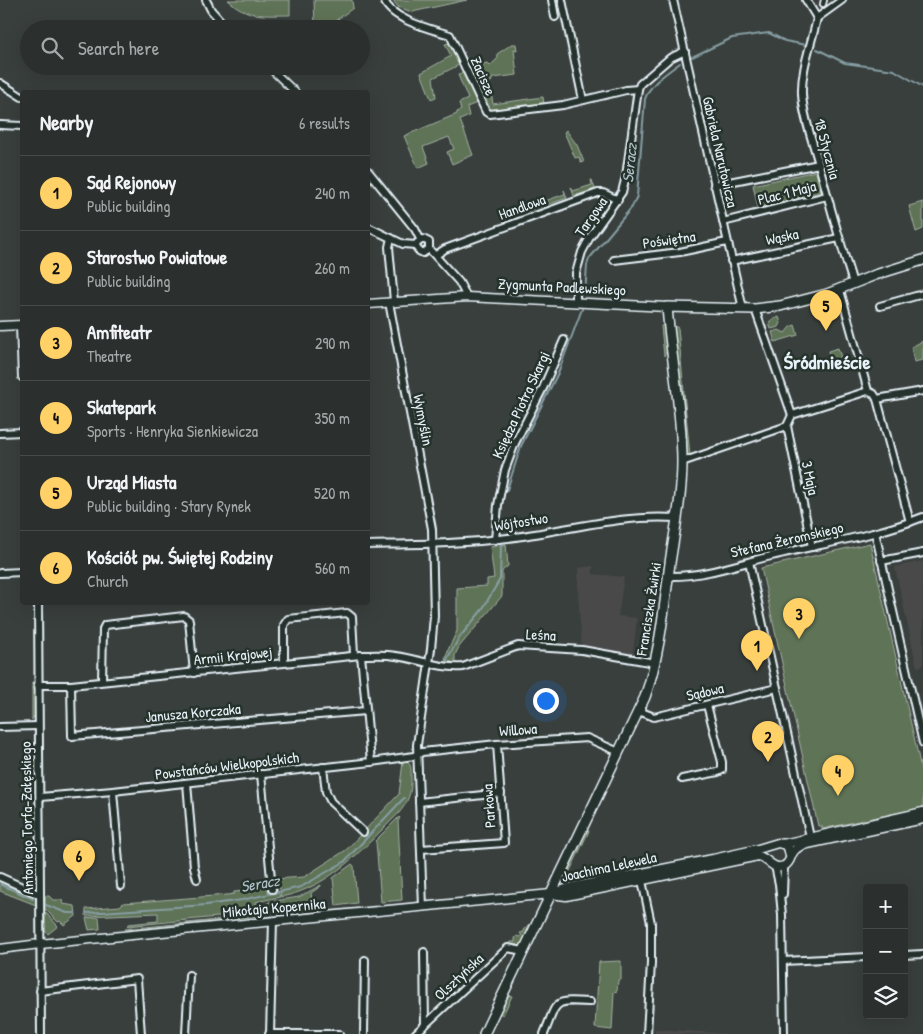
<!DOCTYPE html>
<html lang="en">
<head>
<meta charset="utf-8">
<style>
	:root { --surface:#2b2f2d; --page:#373b39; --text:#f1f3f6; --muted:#a6a9aa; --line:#474a49; --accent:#ffd166 }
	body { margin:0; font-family:"Patrick Hand",sans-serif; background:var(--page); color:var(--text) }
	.controls { position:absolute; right:15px; bottom:15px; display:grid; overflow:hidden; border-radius:5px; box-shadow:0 5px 20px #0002 }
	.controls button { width:45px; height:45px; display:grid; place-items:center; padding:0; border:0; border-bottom:1px solid var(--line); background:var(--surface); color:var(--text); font:25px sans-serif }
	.you { position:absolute; left:545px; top:700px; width:18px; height:18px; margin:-12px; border:4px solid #fff; border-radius:50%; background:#1a73e8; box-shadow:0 0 0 8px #1a73e833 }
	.badge { display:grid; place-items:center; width:32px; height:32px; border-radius:50%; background:var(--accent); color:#111; font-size:16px; font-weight:700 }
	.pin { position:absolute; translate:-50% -41px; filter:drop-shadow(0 1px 2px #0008) }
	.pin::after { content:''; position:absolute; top:26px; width:18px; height:15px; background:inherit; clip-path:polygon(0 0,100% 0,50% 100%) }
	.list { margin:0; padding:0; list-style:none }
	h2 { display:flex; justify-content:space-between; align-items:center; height:65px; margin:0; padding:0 20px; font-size:21px }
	h2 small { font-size:16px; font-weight:400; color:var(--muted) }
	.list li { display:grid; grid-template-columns:32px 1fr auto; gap:15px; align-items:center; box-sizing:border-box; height:75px; padding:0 20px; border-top:1px solid var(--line) }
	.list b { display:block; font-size:19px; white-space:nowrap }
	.list p { margin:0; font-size:16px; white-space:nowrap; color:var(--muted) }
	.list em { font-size:16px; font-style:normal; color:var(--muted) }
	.icon { flex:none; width:28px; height:28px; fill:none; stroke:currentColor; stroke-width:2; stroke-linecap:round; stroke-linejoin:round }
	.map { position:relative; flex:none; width:923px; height:1034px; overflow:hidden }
	.search { position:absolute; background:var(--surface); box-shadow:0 5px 20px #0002; left:20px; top:20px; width:350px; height:55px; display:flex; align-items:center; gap:12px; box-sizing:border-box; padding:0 18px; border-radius:28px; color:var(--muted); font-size:19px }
	.panel { position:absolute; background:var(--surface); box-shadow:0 5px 20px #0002; left:20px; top:90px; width:350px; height:515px; border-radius:5px }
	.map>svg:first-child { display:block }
	.built { fill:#494a4a }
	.green { fill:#5f7356; stroke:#a4b2a7 }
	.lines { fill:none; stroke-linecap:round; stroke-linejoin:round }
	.stream { stroke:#869ea4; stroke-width:2 }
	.pedestrian-casing { stroke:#e8f1f8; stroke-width:8 }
	.minor-casing { stroke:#e8f1f8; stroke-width:10 }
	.tertiary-casing { stroke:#e8f1f8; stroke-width:11 }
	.secondary-casing { stroke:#e8f1f8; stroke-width:12 }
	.pedestrian { stroke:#26332d; stroke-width:4.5 }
	.minor { stroke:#26332d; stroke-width:6 }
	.tertiary { stroke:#26332d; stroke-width:8 }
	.secondary { stroke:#26332d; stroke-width:9 }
	.labels { text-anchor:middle; stroke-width:5; stroke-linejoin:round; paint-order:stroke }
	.street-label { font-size:15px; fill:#e8f1f8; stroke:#26332d }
	.water-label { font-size:16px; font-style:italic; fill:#afc0c7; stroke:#26332d }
	.district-label { font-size:20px; font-weight:bold; fill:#e8f1f8; stroke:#26332d }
</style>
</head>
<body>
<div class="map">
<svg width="923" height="1034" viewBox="0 0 923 1034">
	<rect width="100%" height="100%" fill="#393f3c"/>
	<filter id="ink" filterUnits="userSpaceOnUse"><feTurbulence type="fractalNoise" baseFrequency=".02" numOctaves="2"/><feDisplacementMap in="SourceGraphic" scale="10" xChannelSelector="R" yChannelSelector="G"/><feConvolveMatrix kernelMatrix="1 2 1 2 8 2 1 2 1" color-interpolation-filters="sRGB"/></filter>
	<g filter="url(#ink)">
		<g class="built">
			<path d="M923,561V666L917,667L895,567Z"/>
			<path d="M593,566V574L624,577L618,616L637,618L632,659L582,650L578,594V568Z"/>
			<path d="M655,1029L731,1034H655Z"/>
		</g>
		<g class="green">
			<path d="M228,0H290V15C264,15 248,18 228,0Z"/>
			<path d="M314,0H352L353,8L324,29H315Z"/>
			<path d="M393,0H467L412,12L398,7Z"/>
			<path d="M450,43L459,65L433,78L436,97L431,99L421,73L451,56L445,44Z"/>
			<path d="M512,44H516L517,50L514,49L517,75L493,78L491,82H479L473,67L487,63L490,66L498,58L497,54Z"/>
			<path d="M463,73L477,103L467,107L469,116L460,120L473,155L452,164L447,152L454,149L449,137L423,147L429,163L418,168L404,136L457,114V112L461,110L459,103L468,99L458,75Z"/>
			<path d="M490,87L493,104L543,97L544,104L491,110L480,88Z"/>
			<path d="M566,130L577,145L584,162L581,163L579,157L575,158L564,132Z"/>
			<path d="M816,171L821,192L758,208L753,185Z"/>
			<path d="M591,180H592L595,189L574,196L571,187L573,191L592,185Z"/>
			<path d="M564,190L567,198L523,213L520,205L522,209L565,194Z"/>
			<path d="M923,202V229L916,232L909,206Z"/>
			<path d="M779,317L781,323L779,327L771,329L769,323L771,320Z"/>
			<path d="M664,325L667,351L664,356L661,326Z"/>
			<path d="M673,325L678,328L690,456L686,452Z"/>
			<path d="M795,325L798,335L775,342L772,332L779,330L785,333L790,327Z"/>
			<path d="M923,341V360L914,362L911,347Z"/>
			<path d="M838,348L843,364L841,369L832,368L828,351Z"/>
			<path d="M870,543L923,777V807L822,829V826H818L761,568Z"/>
			<path d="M506,544L508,566L502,571V596L459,647L455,655V663L445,660L448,650L457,631V588L487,586V579L494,578L490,547Z"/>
			<path d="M32,682H36V713L32,720Z"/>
			<path d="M403,762H408C412,767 411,771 411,777C412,792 408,803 398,814C363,848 331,887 281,897L280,889L275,879L304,877L346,850L399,794Z"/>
			<path d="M399,817L400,818L398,821L402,900L381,902L376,842L375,841Z"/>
			<path d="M587,830L589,831L570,871H568Z"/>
			<path d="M352,864L354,866L357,903L336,906L333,878Z"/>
			<path d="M0,878L36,895V905L0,891Z"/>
			<path d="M265,883L267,889L275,888V884L280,897L256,902L258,913L127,926L128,924L158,921V913L86,916V909L120,906L123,903L227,895L234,894V892L244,891V889L251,888V885Z"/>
			<path d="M321,885V886L311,893L313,908L265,913V907L269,902L299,897Z"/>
			<path d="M45,896H49L53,900H62L63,904L75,906L76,916L64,925L60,921L58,922L45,909Z"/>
			<path d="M45,912L58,926L48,934L45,931Z"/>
			<path d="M259,916L126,930L125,929Z"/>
			<path d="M99,917L100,929L89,930L86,918Z"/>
			<path d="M533,921L521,946H509L508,945L511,942H515V938L517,936L520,937L522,936L520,933L524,932V930Z"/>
			<path d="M621,961V980H618L617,991L614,992L612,1030L595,1028L599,962Z"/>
			<path d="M508,995L512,996L503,1015L499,1013Z"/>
		</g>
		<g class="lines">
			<g class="stream">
				<path d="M817,49L845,63L894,70L923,87"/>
				<path d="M692,57L732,38L761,34L769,33L785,41L806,45"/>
				<path d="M585,294L587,265L589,259L632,207L637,196L645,99C650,83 667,73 680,63"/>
				<path d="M507,490L521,446L558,373L582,309"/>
				<path d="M446,661L459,638L482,610L500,579L501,545"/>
				<path d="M0,884L33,899"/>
				<path d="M46,905L67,913H75"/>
				<path d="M86,913L206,905L242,900L301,887L344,862L404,798"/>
			</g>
			<g class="pedestrian-casing">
				<path id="pedestrian" d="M823,4L824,0"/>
			</g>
			<g class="minor-casing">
				<g id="minor">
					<path d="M206,0L211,10L228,29"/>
					<path d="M384,0C391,20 431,29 450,35L486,112L490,114L563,105L626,90L638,89"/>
					<path d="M552,0L555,17"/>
					<path d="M562,0L583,100"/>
					<path d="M673,0L743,309"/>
					<path d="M806,0L817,18"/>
					<path d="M817,18C812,43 801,68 802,94C803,116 812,139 818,161C829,202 840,243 853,283"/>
					<path d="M817,18L842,0"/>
					<path d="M268,66L295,92"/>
					<path d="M0,83L22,97"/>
					<path d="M0,125L22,126"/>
					<path d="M368,171L415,229L420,239"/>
					<path d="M714,185L819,164"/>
					<path d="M723,222L827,196"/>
					<path d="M368,227L403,244L416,245"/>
					<path d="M391,238L389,247L394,301"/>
					<path d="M429,249L423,253L419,251L416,247L417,243L423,239L429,242V249L459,282L467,297"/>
					<path d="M436,255L445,249L598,193H603L618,200"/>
					<path d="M614,260L680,252L727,242"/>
					<path d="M731,261L839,238"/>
					<path d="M840,290L868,391"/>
					<path d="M389,302L432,529L434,616L431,649L417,745L423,907"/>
					<path d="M576,302V273L582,252L590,237L622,192L626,176L638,89L640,84L670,58L685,51"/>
					<path d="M880,306L923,294"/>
					<path d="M755,309L792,415"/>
					<path d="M20,326L22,377"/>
					<path d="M868,391L874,394L877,399L910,522"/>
					<path d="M877,399L923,391"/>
					<path d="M792,415L787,426L812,547"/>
					<path d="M792,415L868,391"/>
					<path d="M0,433L22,432"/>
					<path d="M682,462L787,426"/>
					<path d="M875,532L923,743"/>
					<path d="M495,540L498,505L505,470L515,443L543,388L564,340"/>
					<path d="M368,545C414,544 462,544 508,538C565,531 619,514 677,518"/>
					<path d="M881,561L923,553"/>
					<path d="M749,562L810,837"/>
					<path d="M0,573L22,572"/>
					<path d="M669,576C701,577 735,565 767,557C818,544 873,537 923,517"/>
					<path d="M38,602L41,1034"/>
					<path d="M361,655L371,762"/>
					<path d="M284,663V625L288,619L347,613L352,617L354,655"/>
					<path d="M102,681L103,629L105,625L184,616L189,620L194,673"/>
					<path d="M38,685H71L361,655C372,655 385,654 396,656C418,659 441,669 463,667L518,646L582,650L655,663"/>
					<path d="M71,685L72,736L366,711"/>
					<path d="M639,711L654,717L777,688"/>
					<path d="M0,727L38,726"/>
					<path d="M323,767L326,792L331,802L363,832"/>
					<path d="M261,774L272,889"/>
					<path d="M682,779L718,772L722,770V762L707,705"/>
					<path d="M187,783L194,867L197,879"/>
					<path d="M113,791L121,886"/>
					<path d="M40,797L113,791L371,762L414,756L422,752L497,744L587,738L619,752"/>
					<path d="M419,802L501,793"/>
					<path d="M421,849L504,843L497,744"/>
					<path d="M775,866L779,884L782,915L784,1034"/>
					<path d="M641,876L651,923V963L647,1034"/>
					<path d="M0,877L40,895"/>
					<path d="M783,894L784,866"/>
					<path d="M424,952L425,1025"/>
					<path d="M904,955L923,954"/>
					<path d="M783,961L867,957"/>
					<path d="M40,991L137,979L141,1034"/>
					<path d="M186,1034L189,975"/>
					<path d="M269,1034H339"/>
					<path d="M270,1034L273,921"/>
					<path d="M364,1034L365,960"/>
					<path d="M415,1034L508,948L523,951"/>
					<path d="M544,1034C558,1000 552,1000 590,1002"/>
				</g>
			</g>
			<g class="tertiary-casing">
				<g id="tertiary">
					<path d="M368,304L467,297L667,307"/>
					<path d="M0,326L22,325"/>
					<path d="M783,844L923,812"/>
					<path d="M553,893L572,887L713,859L758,849L778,843L783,844L788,847L790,856"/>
					<path d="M0,949L40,944L551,894L566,896L758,856C768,858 773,871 784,866C794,861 787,851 803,845L923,819"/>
				</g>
			</g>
			<g class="secondary-casing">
				<path id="secondary" d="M484,1034L645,697C660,654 664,608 670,563C675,529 682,496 682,462C682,410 671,358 667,307L755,309L780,306L827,294L875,275L923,260"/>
			</g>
			<use href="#pedestrian" class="pedestrian"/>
			<use href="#minor" class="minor"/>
			<use href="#tertiary" class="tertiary"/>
			<use href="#secondary" class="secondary"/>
		</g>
	</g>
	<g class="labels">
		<g class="street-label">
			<text transform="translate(483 76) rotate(66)" y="5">Zacisze</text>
			<text transform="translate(827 149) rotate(75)" y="5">18 Stycznia</text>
			<text transform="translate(720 152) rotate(77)" y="5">Gabriela Narutowicza</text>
			<text transform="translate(787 193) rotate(-14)" y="5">Plac 1 Maja</text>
			<text transform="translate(522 207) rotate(-20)" y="5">Handlowa</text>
			<text transform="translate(591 217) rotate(-55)" y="5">Targowa</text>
			<text transform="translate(782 237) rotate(-12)" y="5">Wąska</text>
			<text transform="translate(669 240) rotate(-8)" y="5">Poświętna</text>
			<text transform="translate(562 287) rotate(3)" y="5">Zygmunta Padlewskiego</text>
			<text transform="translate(521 405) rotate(-65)" y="5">Księdza Piotra Skargi</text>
			<text transform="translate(423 420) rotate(79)" y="5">Wymyślin</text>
			<text transform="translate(810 478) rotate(78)" y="5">3 Maja</text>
			<text transform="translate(521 522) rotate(-9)" y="5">Wójtostwo</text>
			<text transform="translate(787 540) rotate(-13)" y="5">Stefana Żeromskiego</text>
			<text transform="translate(649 609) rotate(-81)" y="5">Franciszka Żwirki</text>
			<text transform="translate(541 635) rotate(3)" y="5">Leśna</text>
			<text transform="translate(233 656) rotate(-6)" y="5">Armii Krajowej</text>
			<text transform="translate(705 692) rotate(-13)" y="5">Sądowa</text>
			<text transform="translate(193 713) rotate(-5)" y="5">Janusza Korczaka</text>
			<text transform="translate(518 730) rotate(-4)" y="5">Willowa</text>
			<text transform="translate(227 766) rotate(-7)" y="5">Powstańców Wielkopolskich</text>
			<text transform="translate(489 806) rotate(-94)" y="5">Parkowa</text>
			<text transform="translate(27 818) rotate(-91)" y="5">Antoniego Torfa-Załęskiego</text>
			<text transform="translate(609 867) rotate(-12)" y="5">Joachima Lelewela</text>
			<text transform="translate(274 908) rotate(-5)" y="5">Mikołaja Kopernika</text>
			<text transform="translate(459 977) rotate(-43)" y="5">Olsztyńska</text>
		</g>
		<g class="water-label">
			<text transform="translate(629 163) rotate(-84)" y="6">Seracz</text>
			<text transform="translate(260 883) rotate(-10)" y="6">Seracz</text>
		</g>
		<g class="district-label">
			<text x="827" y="369">Śródmieście</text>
		</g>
	</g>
</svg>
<div class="controls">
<button>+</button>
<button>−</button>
<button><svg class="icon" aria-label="layers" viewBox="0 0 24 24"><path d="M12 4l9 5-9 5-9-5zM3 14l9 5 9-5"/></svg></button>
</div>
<div class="you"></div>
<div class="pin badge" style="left:757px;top:671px">1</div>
<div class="pin badge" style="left:768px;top:762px">2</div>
<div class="pin badge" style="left:799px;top:639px">3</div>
<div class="pin badge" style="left:838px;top:796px">4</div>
<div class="pin badge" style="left:826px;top:331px">5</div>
<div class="pin badge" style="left:79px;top:881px">6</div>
<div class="search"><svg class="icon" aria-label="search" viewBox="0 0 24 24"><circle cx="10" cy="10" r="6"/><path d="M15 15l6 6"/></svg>Search here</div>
<section class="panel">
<h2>Nearby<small>6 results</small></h2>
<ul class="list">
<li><span class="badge">1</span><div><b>Sąd Rejonowy</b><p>Public building</p></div><em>240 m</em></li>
<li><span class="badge">2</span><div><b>Starostwo Powiatowe</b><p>Public building</p></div><em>260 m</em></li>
<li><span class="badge">3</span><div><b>Amfiteatr</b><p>Theatre</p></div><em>290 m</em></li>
<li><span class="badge">4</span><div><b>Skatepark</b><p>Sports · Henryka Sienkiewicza</p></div><em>350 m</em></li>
<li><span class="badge">5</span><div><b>Urząd Miasta</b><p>Public building · Stary Rynek</p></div><em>520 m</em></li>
<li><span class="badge">6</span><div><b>Kościół pw. Świętej Rodziny</b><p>Church</p></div><em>560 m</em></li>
</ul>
</section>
</div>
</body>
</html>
